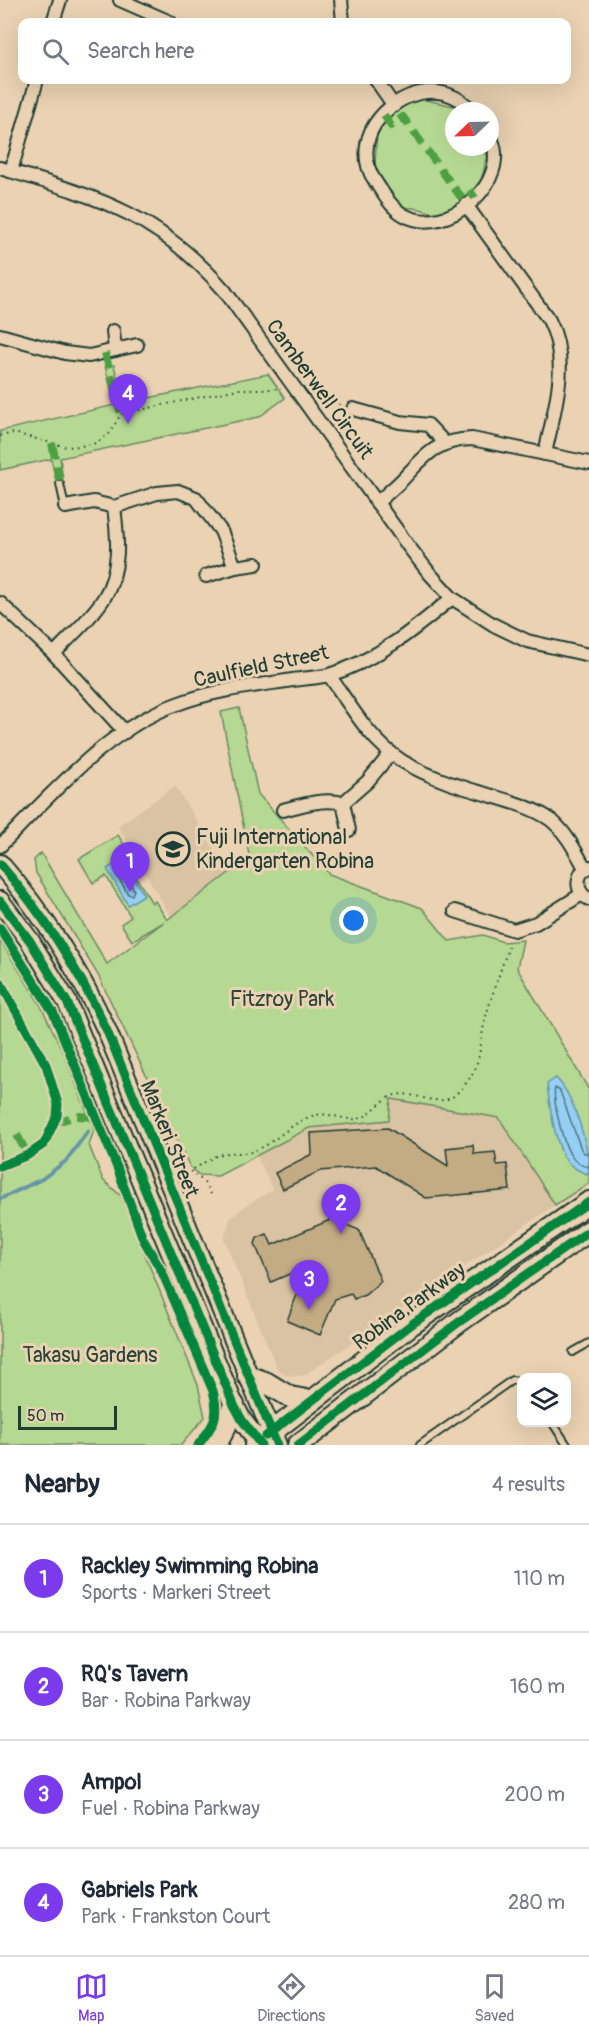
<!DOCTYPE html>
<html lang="en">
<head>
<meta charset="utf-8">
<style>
	:root { --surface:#fff; --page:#f6f6f7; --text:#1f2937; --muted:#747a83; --line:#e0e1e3; --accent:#7c3aed }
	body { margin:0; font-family:Pangolin,sans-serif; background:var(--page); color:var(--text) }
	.controls { position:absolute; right:18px; bottom:18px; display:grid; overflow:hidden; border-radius:12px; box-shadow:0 6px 24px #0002 }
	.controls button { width:54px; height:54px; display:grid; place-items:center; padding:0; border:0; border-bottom:2px solid var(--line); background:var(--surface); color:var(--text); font:30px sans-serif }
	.compass { position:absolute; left:445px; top:102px; width:54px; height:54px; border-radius:50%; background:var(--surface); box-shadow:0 6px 24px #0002; rotate:247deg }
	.scale { position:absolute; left:18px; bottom:15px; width:99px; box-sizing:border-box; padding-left:6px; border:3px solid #1f3d34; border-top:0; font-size:16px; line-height:21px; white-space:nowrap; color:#1f3d34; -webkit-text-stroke:4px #ead2b2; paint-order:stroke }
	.you { position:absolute; left:354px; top:921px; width:21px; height:21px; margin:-15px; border:4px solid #fff; border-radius:50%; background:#1a73e8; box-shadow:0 0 0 9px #1a73e833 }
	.badge { display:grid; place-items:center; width:39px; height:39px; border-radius:50%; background:var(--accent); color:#fff; font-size:20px; font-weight:700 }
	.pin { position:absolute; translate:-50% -50px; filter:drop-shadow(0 2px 3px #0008) }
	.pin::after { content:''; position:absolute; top:32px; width:21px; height:18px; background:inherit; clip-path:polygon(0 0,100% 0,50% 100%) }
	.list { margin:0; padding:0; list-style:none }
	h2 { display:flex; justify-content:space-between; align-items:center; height:78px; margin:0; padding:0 24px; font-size:26px }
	h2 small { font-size:20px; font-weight:400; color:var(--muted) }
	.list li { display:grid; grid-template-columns:39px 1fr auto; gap:18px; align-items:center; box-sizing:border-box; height:108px; padding:0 24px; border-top:2px solid var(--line) }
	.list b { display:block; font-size:22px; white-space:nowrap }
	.list p { margin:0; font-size:20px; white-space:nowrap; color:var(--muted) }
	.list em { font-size:20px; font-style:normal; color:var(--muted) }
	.icon { flex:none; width:33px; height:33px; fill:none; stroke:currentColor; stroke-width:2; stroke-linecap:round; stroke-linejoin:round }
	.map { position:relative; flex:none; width:589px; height:1445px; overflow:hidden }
	.search { position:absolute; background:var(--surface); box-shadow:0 6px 24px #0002; left:18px; right:18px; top:18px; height:66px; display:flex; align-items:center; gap:15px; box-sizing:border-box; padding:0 21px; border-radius:12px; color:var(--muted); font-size:22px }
	.sheet { height:510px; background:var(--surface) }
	nav { display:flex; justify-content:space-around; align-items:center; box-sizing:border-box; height:84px; border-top:2px solid var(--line); background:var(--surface); font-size:16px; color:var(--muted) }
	nav a { display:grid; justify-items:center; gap:3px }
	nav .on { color:var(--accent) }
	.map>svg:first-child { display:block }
	.built { fill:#dac3a2 }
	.green { fill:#b5d892; stroke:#6a8a63; stroke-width:1.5 }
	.water { fill:#96cff5; stroke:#6695a8; stroke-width:1.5 }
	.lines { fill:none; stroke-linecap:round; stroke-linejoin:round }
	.shore { stroke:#4f7781; stroke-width:1.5 }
	.stream { stroke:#6695a8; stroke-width:4 }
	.building { fill:#c3ab84; stroke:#1f3d34; stroke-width:1.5 }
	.service-casing { stroke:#1f3d34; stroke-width:10 }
	.minor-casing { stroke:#1f3d34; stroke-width:16 }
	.secondary-casing { stroke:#1f3d34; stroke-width:22 }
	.primary-casing { stroke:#1f3d34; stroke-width:24 }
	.path { stroke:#1f3d34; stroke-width:2; stroke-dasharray:1.5 4.5; stroke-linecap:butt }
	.service { stroke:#ead2b2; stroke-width:6 }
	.minor { stroke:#ead2b2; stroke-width:12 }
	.secondary { stroke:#ead2b2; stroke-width:18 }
	.primary { stroke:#ead2b2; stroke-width:20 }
	.quiet { stroke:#4da043; stroke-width:8; stroke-dasharray:15 8; stroke-linecap:butt }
	.cycleway-casing { stroke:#ead2b2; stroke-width:13 }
	.cycleway { stroke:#00873e; stroke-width:9 }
	.labels { text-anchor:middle; stroke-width:6; stroke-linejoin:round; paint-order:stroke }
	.street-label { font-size:21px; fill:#1f3d34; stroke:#ead2b2 }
	.poi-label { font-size:21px; fill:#1f3d34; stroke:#ead2b2; text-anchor:start }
	.park-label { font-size:21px; fill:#264539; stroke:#ead2b2 }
</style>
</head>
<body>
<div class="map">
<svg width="589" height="1445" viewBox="0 0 589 1445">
	<rect width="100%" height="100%" fill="#ead2b2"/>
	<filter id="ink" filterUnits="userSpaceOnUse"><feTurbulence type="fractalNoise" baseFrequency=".0167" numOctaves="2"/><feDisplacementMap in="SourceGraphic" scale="12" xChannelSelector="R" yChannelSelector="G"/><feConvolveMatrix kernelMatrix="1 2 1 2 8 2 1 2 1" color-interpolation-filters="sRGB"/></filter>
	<g filter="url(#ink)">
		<g class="built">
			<path d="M175,786L229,873L171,917L118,826Z"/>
			<path d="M391,1099L499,1118L555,1205L303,1376L286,1375L277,1368L224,1239L230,1219L245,1206L273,1190L257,1156L309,1128L326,1126Z"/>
		</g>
		<g class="green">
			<path d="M423,96L426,100L454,106L460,103L467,111H454V147H485C487,157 485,167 482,177L485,183L454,209L436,216C430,210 410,206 401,208L394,201L370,165L375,163L377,134L375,130C388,115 405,104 423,96Z"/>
			<path d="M114,365L123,403L268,374L285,398L259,417L60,458L63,479L56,481L51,459L0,470V431L115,405L105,366Z"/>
			<path d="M239,708L258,794L329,874L422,908L449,941L483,935L503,942L523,940L517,968L589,1090V1183L555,1205L499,1118L391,1099L389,1120L309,1128L218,1176L199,1175L190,1167L98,975L36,873L34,860L41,853L107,964L164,922L132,941L121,924L131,917L106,876L93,883L79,859L118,835L130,854L124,858L152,903L155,901L167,920L229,873L250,860L221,712Z"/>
			<path d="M0,940L40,1004L64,1054L94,1130L89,1145L103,1180L121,1196L198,1385L205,1417L181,1445H0Z"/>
		</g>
		<g class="water">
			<path d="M123,859L144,895L128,905L107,869Z"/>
			<path d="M556,1078C574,1095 589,1147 589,1171L586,1174C578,1170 569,1166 564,1157C555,1141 549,1103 547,1084Z"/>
		</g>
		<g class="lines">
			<g class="shore">
				<path d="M120,869L134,890L132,895L128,894L116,874L117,870Z"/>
				<path d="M589,1153H584L581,1149L560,1091L555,1088C552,1099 563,1143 570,1154C574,1162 581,1166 589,1167"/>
			</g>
			<path class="stream" d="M0,1199L42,1179L66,1161L88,1131"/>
		</g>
		<g class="building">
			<path d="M388,1128L448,1166L446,1148L473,1145L474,1154L495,1152L497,1165L507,1164L510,1190L426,1198L376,1166L320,1171L283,1189L275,1173L312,1154L311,1133Z"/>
			<path d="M332,1219L359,1230L381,1281L365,1295L354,1299L351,1294L335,1299L320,1335L287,1321L302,1281L296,1279L294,1272L271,1282L255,1244L257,1238L267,1234L272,1245Z"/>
		</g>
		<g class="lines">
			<g class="service-casing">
				<g id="service">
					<path d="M60,484L65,507"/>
					<path d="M573,1352L589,1343"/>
					<path d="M552,1422L567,1445"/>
					<path d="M420,1445L512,1380L522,1382"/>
				</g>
			</g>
			<g class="minor-casing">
				<g id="minor">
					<path d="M120,0L170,22"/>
					<path d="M341,0L343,22"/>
					<path d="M53,22L60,0"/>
					<path d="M376,80L394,106"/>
					<path d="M472,111C444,78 397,91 375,124C364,141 363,164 375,181C383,193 391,208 404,215C447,239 514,181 490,136"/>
					<path d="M0,168C96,197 156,212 225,291L409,547L430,574L452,598L494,625L527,641L589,655"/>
					<path d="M11,171L37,80"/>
					<path d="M466,205L549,320C571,363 554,409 545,454"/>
					<path d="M113,331L115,350"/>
					<path d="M0,335L65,353L89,356L137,345"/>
					<path d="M353,409L400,422L428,425L445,443"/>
					<path d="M377,503C385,495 394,488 402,480C425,456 436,440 472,439L589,463"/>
					<path d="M65,507L94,502L114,507L157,493L178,491L196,498L221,531L235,567"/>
					<path d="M206,576L235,567L256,564"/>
					<path d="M0,603L54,654L125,732"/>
					<path d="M54,654C70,636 91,619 104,598C121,571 118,538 114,507"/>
					<path d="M329,675C350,705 370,741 402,761C430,778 461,787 492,796C512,802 534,808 551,820C566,832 576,852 585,868"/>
					<path d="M343,803L349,830"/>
					<path d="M283,810C302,805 323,798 343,803L368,781L391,753"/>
					<path d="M0,846C51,795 107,729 177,704C214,690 254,686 293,680C305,678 318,678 329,675C376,661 416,628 452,598"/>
					<path d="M589,867L581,873C576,883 578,894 589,899"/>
					<path d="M455,911L514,930L536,923L582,894"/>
				</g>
			</g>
			<g class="secondary-casing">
				<g id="secondary">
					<path d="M0,864C44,915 79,970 107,1031L277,1445"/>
					<path d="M0,901L30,941L67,1002L234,1405L242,1420L261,1445"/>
				</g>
			</g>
			<g class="primary-casing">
				<g id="primary">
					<path d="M248,1376L267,1383L290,1397L312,1401"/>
					<path d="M216,1445L225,1428L234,1405"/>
					<path d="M255,1445L412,1324L589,1202"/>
					<path d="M298,1445L459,1322L589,1231"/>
				</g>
			</g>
			<g class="path">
				<path d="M316,396L341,405"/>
				<path d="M0,436L14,433L67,447L81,446L96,443L109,434L121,414L238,389H281"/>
				<path d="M0,982L46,1065L58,1104L57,1116L44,1144L28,1155L0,1166"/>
				<path d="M211,1194L203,1181L190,1171C200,1166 212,1156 222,1154C233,1151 243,1155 254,1151C276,1143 290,1123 312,1116C329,1110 346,1123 361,1118C372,1114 381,1099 395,1095C414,1090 439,1110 456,1094C483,1069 478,1051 485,1020C492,994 502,967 510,942"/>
			</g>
			<use href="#service" class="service"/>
			<use href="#minor" class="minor"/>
			<use href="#secondary" class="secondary"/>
			<use href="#primary" class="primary"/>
			<g class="quiet">
				<path d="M384,115L391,126L403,117L460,196L469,189L475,198"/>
				<path d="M105,353L121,414"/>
				<path d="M52,443L60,484"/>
				<path d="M55,1122L77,1116L97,1117"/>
				<path d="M17,1135L28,1155"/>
			</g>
			<g class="cycleway-casing">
				<g id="cycleway">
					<path d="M0,864C44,915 79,970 107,1031L277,1445"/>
					<path d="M0,901L30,941L67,1002L234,1405L242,1420L261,1445"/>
					<path d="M0,928L53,1012L118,1170L143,1239L162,1272L213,1391C220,1417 214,1425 198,1445"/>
					<path d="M0,982L46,1065L58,1104L57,1116L44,1144L28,1155L0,1166"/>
					<path d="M266,1436L412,1324L589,1202"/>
					<path d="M298,1445L459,1322L589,1231"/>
				</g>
			</g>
			<use href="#cycleway" class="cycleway"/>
		</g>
	</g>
	<defs>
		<g id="school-ring" transform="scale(1.725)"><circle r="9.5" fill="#ead2b2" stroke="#1f3d34" stroke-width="1.5"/><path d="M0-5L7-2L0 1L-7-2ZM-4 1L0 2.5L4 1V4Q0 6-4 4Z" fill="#1f3d34"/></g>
	</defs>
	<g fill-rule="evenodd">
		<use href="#school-ring" x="173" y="849"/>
	</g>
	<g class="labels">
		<g class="street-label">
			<text transform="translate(320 389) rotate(54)" y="7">Camberwell Circuit</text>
			<text transform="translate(261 666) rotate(-12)" y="7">Caulfield Street</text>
			<text transform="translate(170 1139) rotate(68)" y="7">Markeri Street</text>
			<text transform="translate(409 1306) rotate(-36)" y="7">Robina Parkway</text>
		</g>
		<g class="poi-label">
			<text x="196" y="844">Fuji International<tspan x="196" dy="24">Kindergarten Robina</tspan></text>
		</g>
		<g class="park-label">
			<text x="282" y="1006">Fitzroy Park</text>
			<text x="90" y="1362">Takasu Gardens</text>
		</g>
	</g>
</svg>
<div class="controls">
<button><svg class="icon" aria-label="layers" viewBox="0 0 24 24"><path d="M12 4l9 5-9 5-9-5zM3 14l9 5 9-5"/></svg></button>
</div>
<svg class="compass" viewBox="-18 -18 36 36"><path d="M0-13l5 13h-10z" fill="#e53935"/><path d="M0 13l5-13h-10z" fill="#747a83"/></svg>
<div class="scale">50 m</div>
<div class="you"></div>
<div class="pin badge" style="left:130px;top:892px">1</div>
<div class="pin badge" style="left:341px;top:1234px">2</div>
<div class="pin badge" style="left:309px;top:1310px">3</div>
<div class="pin badge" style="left:128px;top:424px">4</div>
<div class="search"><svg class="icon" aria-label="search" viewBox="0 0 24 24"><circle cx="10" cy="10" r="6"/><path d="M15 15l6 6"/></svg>Search here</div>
</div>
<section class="sheet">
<h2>Nearby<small>4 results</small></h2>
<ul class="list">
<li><span class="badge">1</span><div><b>Rackley Swimming Robina</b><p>Sports · Markeri Street</p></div><em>110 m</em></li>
<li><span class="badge">2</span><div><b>RQ's Tavern</b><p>Bar · Robina Parkway</p></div><em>160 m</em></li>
<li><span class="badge">3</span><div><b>Ampol</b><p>Fuel · Robina Parkway</p></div><em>200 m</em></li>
<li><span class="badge">4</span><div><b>Gabriels Park</b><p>Park · Frankston Court</p></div><em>280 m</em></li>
</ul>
</section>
<nav>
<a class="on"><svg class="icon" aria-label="map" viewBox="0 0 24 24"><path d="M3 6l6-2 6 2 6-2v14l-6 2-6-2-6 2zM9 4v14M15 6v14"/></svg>Map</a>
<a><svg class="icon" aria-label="directions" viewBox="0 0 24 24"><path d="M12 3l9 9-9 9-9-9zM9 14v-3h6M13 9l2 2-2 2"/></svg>Directions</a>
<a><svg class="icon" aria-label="saved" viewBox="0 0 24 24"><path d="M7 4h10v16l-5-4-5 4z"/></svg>Saved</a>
</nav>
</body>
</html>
